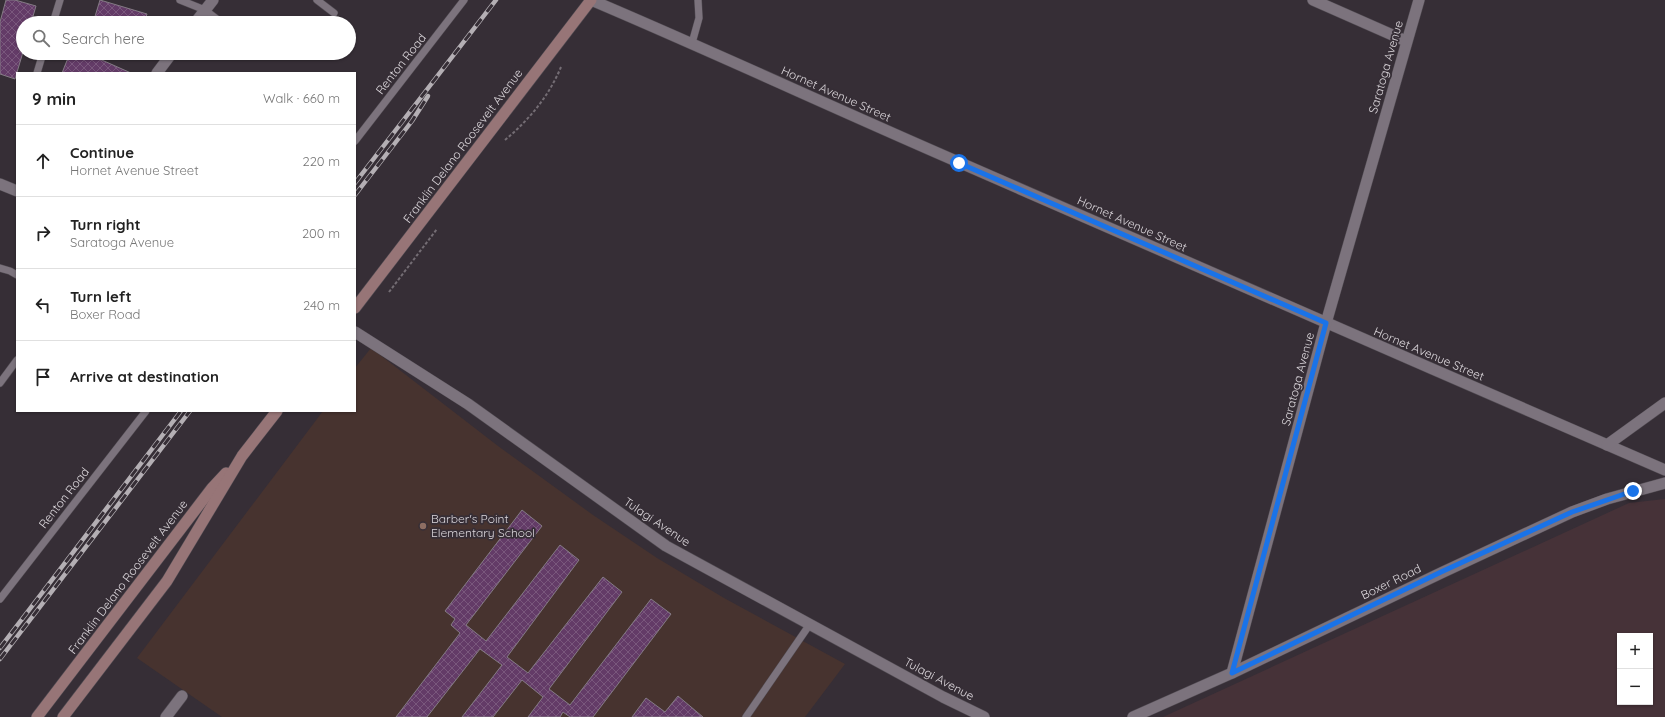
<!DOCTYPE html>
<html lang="en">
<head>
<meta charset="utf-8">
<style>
	:root { --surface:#fff; --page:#f6f6f6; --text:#222; --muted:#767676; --line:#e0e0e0 }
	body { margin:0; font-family:Quicksand,sans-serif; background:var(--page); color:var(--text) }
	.controls { position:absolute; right:12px; bottom:12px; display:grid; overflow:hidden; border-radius:0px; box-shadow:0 1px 3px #0004 }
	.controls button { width:36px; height:36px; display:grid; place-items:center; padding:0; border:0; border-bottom:1px solid var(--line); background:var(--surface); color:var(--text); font:20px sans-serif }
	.stop { position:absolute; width:12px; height:12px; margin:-9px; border:3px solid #1a73e8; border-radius:50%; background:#fff }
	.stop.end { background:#1a73e8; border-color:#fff; box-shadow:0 1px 4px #0008 }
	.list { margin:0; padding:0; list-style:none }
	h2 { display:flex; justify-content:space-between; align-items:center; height:52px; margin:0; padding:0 16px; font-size:17px }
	h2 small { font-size:13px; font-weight:400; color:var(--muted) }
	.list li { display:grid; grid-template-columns:26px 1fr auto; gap:12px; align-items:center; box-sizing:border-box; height:72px; padding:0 16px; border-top:1px solid var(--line) }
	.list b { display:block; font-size:15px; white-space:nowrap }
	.list p { margin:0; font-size:13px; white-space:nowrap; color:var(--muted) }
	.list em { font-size:13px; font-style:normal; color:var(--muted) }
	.icon { flex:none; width:22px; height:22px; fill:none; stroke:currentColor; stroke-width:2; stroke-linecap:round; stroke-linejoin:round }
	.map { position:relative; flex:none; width:1665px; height:717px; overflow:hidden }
	.search { position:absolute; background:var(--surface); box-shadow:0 1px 3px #0004; left:16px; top:16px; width:340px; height:44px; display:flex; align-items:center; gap:10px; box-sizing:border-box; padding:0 14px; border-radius:22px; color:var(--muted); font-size:15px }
	.panel { position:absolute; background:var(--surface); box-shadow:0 1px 3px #0004; left:16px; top:72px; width:340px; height:340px; border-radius:0px }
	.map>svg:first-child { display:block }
	.commercial { fill:#463238; fill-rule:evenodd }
	.education { fill:#47332f }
	.building { fill:url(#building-cross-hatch); stroke:#847b85 }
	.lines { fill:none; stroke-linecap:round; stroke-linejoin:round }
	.service-casing { stroke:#524c53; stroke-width:8 }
	.minor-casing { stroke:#524c53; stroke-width:12 }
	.secondary-casing { stroke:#524c53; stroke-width:12 }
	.path { stroke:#746d74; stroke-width:2; stroke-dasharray:3 2; stroke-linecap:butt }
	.service { stroke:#7c737d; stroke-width:7 }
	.minor { stroke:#7c737d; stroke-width:11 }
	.secondary { stroke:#977577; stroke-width:11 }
	.rail-casing { stroke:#b4afb4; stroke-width:4.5 }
	.rail { stroke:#362e36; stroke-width:3; stroke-dasharray:9; stroke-linecap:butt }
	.route { stroke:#1a73e8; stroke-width:5 }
	.education-dot { fill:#8d6e63; stroke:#362e36; stroke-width:1.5 }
	.labels { text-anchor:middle; stroke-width:3.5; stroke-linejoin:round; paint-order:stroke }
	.street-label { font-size:12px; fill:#dbd6db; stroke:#362e36 }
	.poi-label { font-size:12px; fill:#dbd6db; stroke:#362e36; text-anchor:start }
</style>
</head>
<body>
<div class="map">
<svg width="1665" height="717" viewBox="0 0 1665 717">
	<defs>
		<pattern id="building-cross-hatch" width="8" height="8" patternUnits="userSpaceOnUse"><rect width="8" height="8" fill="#633b67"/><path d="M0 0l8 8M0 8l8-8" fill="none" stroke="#79577c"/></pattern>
	</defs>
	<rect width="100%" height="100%" fill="#362e36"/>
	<path class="commercial" d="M1665,499V717H1163L1629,503ZM1620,636H1650V702H1620Z"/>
	<path class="education" d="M371,348L498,446L593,515L657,558L724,598L845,664L805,717H222L137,658L323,411H355V368Z"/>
	<g class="building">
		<path d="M6,0H15L36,6L31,23H23V52L15,79L0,74V22Z"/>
		<path d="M100,0L147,14L144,23H93Z"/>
		<path d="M70,53H86L131,73H62Z"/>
		<path d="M522,510L542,526L466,625L486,641L560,545L579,560L507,657L528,673L603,577L622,592L549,689L570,705L651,599L671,614L593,717H570L563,712L560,717H528L543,697L522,680L493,717H462L502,665L480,649L427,717H396L460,633L451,625L455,619L445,611Z"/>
		<path d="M678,696L703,717H632L646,698L665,712Z"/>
	</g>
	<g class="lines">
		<g class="service-casing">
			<g id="service">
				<path d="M180,0L205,10L222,23"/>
				<path d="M317,0L334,13"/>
				<path d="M53,23L60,0"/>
				<path d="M692,43L699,18L698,0"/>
				<path d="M262,53L263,54"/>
				<path d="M37,73L43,53"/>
				<path d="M355,141L464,0"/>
				<path d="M0,268L10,271L17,275"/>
				<path d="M0,383L17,360"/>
				<path d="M0,599L146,411"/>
				<path d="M746,717L810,624"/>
			</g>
		</g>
		<g class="minor-casing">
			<g id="minor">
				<path d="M591,0C716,53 838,110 963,164C1196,267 1431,368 1665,470"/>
				<path d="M1313,0L1406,41"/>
				<path d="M195,23L213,0"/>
				<path d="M157,73L172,53"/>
				<path d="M0,184L17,191"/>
				<path d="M355,332L468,404L666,546L943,697L984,717"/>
				<path d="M1607,445L1665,403"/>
				<path d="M1232,673L1326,323L1419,0"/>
				<path d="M166,717L182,696"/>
				<path d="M1133,717L1232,673L1441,573L1572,512L1607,499L1665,483"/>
			</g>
		</g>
		<g class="secondary-casing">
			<g id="secondary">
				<path d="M355,308L591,0"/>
				<path d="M37,717L212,488L226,473"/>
				<path d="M63,717L167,581L242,456L277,411"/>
			</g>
		</g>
		<g class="path">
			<path d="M505,140C529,120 549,96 561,67"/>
			<path d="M389,292L437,229"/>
		</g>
		<use href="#service" class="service"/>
		<use href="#minor" class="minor"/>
		<use href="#secondary" class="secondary"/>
		<g class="rail-casing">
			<g id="rail">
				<path d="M355,183L496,0"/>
				<path d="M355,195L412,121L428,96"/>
				<path d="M0,648L181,411"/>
				<path d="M0,659L190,411"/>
			</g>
		</g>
		<use href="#rail" class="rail"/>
	</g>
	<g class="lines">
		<path class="route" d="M959,163L1326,323L1232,673L1441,572L1572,512L1633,491"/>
	</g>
	<circle class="education-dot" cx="423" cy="526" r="4"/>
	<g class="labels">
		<g class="street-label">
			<text transform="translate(401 64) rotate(-52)" y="4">Renton Road</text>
			<text transform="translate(1386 67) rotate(-74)" y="4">Saratoga Avenue</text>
			<text transform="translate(836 94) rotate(24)" y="4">Hornet Avenue Street</text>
			<text transform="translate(463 146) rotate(-53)" y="4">Franklin Delano Roosevelt Avenue</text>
			<text transform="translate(1132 224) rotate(24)" y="4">Hornet Avenue Street</text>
			<text transform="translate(1429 354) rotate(23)" y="4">Hornet Avenue Street</text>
			<text transform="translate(1298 379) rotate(-75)" y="4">Saratoga Avenue</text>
			<text transform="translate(64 498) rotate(-52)" y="4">Renton Road</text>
			<text transform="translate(657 522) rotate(34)" y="4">Tulagi Avenue</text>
			<text transform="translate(128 577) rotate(-53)" y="4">Franklin Delano Roosevelt Avenue</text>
			<text transform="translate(1391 582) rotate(-26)" y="4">Boxer Road</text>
			<text transform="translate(939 679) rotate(28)" y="4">Tulagi Avenue</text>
		</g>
		<g class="poi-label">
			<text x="431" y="523">Barber's Point<tspan x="431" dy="14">Elementary School</tspan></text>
		</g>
	</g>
</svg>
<div class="controls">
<button>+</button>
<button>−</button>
</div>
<div class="stop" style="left:959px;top:163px"></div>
<div class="stop end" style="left:1633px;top:491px"></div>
<div class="search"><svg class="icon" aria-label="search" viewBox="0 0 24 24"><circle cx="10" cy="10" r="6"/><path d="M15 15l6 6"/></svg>Search here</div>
<section class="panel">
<h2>9 min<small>Walk · 660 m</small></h2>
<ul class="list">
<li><svg class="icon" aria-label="ahead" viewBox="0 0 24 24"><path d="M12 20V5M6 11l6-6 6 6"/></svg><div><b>Continue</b><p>Hornet Avenue Street</p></div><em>220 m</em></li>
<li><svg class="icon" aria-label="right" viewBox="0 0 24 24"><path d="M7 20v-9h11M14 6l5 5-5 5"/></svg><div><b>Turn right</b><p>Saratoga Avenue</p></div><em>200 m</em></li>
<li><svg class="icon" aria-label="left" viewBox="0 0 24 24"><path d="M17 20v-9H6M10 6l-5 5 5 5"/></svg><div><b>Turn left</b><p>Boxer Road</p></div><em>240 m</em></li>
<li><svg class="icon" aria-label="arrive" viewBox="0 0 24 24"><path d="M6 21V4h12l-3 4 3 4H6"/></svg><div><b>Arrive at destination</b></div></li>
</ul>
</section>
</div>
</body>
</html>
